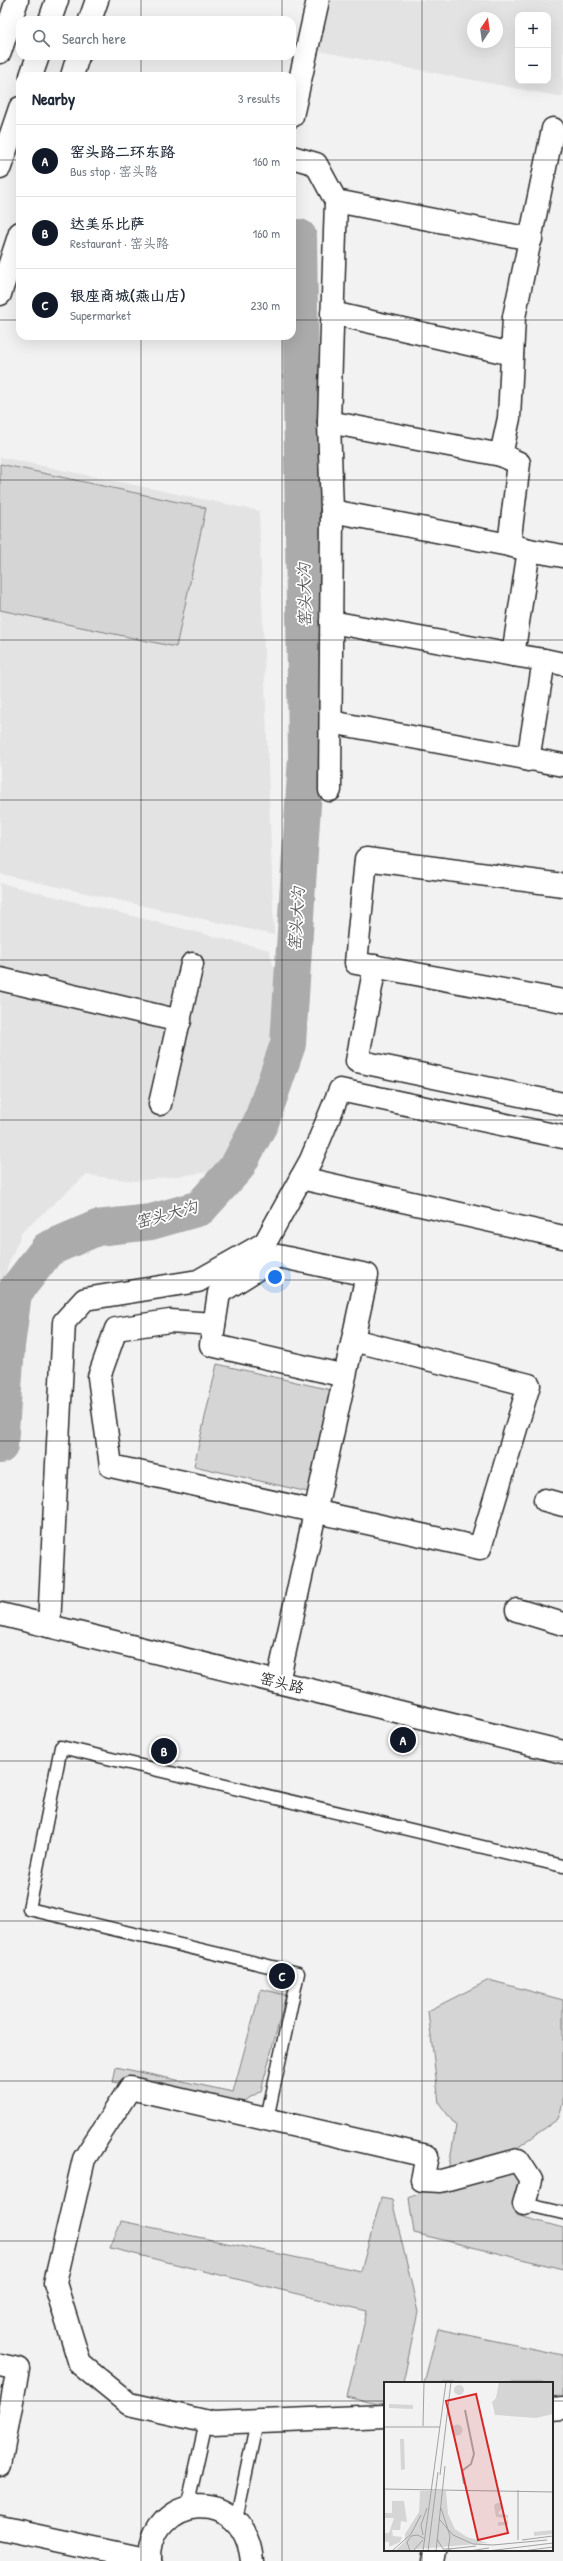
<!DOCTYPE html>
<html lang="en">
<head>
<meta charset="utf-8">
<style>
	:root { --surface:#fff; --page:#f2f2f3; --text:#1f2937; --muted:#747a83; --line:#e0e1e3; --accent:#111827 }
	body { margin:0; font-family:"Patrick Hand","LXGW WenKai TC",sans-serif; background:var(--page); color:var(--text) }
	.controls { position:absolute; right:12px; top:12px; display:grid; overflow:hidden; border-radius:8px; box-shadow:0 4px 16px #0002 }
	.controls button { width:36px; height:36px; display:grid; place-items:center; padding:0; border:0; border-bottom:1px solid var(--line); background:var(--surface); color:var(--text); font:20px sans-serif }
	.compass { position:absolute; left:467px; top:12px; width:36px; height:36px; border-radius:50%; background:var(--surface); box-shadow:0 4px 16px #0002; rotate:13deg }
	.you { position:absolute; left:275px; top:1277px; width:14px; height:14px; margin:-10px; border:3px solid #fff; border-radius:50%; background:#1a73e8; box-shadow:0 0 0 6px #1a73e833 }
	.badge { display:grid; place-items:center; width:26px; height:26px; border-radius:50%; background:var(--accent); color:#fff; font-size:13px; font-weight:700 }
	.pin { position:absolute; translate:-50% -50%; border:2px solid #fff; box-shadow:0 1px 4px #0006 }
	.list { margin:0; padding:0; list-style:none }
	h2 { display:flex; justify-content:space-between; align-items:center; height:52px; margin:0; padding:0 16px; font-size:17px }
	h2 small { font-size:13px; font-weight:400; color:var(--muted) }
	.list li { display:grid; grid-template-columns:26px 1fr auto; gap:12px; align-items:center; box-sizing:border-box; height:72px; padding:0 16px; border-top:1px solid var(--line) }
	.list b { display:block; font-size:15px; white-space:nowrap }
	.list p { margin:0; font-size:13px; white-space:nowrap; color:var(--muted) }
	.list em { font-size:13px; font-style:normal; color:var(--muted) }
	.icon { flex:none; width:22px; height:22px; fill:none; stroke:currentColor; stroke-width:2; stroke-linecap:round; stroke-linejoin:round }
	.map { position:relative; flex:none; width:563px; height:2561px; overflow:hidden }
	.search { position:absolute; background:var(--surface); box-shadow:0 4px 16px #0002; left:16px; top:16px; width:280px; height:44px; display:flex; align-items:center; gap:10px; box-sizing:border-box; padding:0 14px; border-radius:12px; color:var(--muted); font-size:15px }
	.panel { position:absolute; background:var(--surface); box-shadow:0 4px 16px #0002; left:16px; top:72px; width:280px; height:268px; border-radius:12px }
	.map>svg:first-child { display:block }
	.built { fill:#e3e3e3; fill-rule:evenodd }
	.green { fill:#d5d5d5; stroke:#808080 }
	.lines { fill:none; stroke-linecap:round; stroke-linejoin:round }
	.river { stroke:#ababab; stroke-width:36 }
	.lane-casing { stroke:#2b2b2b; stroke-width:15 }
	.street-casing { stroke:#2b2b2b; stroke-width:25 }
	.secondary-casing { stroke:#2b2b2b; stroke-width:25 }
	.highway-casing { stroke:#2b2b2b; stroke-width:25 }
	.lane { stroke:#fff; stroke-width:12 }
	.street { stroke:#fff; stroke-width:22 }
	.secondary { stroke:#fff; stroke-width:22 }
	.highway { stroke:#fff; stroke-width:22 }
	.grid { fill:none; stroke:#2b2b2b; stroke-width:1; stroke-opacity:0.55 }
	.labels { text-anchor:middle; stroke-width:3.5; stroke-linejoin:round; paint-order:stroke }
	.street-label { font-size:15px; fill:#2b2b2b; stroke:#fff }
	.water-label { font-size:16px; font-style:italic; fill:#585858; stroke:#fff }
	.inset-river { fill:none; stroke:#ababab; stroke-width:2 }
	.inset-road { fill:none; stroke:#a2a2a2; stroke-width:1 }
	.view { fill:#d62828; fill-opacity:0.15; stroke:#d62828; stroke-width:2 }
	.inset-edge { fill:none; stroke:#2b2b2b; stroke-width:2 }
</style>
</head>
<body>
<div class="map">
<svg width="563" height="2561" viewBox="0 0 563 2561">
	<rect width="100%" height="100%" fill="#f2f2f2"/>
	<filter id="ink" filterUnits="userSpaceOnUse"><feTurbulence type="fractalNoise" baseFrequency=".025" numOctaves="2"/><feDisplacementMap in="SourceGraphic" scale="8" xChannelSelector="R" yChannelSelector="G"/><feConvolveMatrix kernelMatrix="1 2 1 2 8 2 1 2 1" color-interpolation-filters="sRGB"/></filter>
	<g filter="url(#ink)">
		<g class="built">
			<path d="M306,0H563V97L297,47ZM518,15H548V81H518ZM473,18H497V42H473Z"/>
			<path d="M0,457L259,511L274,935L0,874Z"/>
			<path d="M0,883L269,950L279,985L288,1044L268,1115L210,1172L135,1181L86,1175L22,1232L7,1268L2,1304L0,1303Z"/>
		</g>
		<g class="green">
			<path d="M0,464L206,508L176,647L0,610Z"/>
			<path d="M217,1364L331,1390L308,1492L194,1466Z"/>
			<path d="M489,1980L563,2000V2103L558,2119L510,2153L447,2176L456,2126L439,2103L428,2011Z"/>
			<path d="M261,1989L286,1995L261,2091L239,2104L113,2082L116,2067L233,2092Z"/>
			<path d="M514,2171L523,2193L516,2215L563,2228V2269L414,2233L409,2198L436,2186Z"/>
			<path d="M381,2198L392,2200L418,2312L403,2383H385V2406L347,2397L367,2311L110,2248L121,2221L361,2271Z"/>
			<path d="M438,2329L563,2355V2399L552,2400V2383H424Z"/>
		</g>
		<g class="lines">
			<path class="river" d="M0,1446L7,1346L14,1293L48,1249L97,1228L151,1222L200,1208L237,1167L261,1122L288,1044L306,757L299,237"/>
			<g class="lane-casing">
				<g id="lane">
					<path d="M267,2119L298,1973L29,1909L61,1747L563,1866"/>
					<path d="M524,2204L563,2213"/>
					<path d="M187,2508L206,2422"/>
					<path d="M236,2520L257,2421"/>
				</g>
			</g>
			<g class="street-casing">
				<g id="street">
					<path d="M292,116L318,0"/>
					<path d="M292,157L316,164L336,201L531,239"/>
					<path d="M332,313L512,354"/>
					<path d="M329,422L501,455"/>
					<path d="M332,511L509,545"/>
					<path d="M529,550L563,556"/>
					<path d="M331,622L513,655"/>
					<path d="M544,660L563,664"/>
					<path d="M331,722L563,765"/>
					<path d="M528,760L544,660L513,655L529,550L509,545L519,463L501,455L509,418L514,317L553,129"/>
					<path d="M330,790L332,511L329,422L336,201"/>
					<path d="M563,885L366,859L356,963L563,1001"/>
					<path d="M375,966L357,1061L563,1104"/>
					<path d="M0,979L180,1021"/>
					<path d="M160,1104L192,964"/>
					<path d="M301,1178L563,1237"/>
					<path d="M214,1324L170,1321L116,1329L99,1377L111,1466L480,1548L529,1385L353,1340"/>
					<path d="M545,1500L563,1505"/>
					<path d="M517,1610L563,1624"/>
					<path d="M49,1626L64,1322L85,1299L198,1281L265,1243L311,1160L340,1090L563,1137"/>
					<path d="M278,1682L367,1275L278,1256L219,1293L211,1345L345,1376"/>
					<path d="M0,2365L18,2369L0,2465"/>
					<path d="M552,2409L563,2408"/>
					<path d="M385,2416L213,2423L129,2404L80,2364L55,2283L84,2159L130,2088L427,2156L422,2180L441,2181L518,2160L531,2180L524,2204"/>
					<path d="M0,2528L150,2560"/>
					<path d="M150,2561C148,2494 244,2482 252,2561"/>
					<path d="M432,2561L434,2550"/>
				</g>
			</g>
			<g class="secondary-casing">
				<path id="secondary" d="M0,1614L563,1752"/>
			</g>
			<g class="highway-casing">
				<g id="highway">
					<path d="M50,20L57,0"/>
					<path d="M90,20L97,0"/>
					<path d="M0,52L17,0"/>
					<path d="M31,76L38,56"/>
					<path d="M72,76L78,56"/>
					<path d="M0,167L20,108"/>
					<path d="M0,294L20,233"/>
				</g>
			</g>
			<use href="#lane" class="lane"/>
			<use href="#street" class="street"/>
			<use href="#secondary" class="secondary"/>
			<use href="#highway" class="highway"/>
		</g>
	</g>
	<path class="grid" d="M141,0V20M282,0V20M422,0V2383M141,56V76M282,56V76M0,160H20M292,160H563M0,320H20M292,320H563M141,336V2561M282,336V2561M0,480H563M0,640H563M0,800H563M0,960H563M0,1120H563M0,1280H563M0,1441H563M0,1601H563M0,1761H563M0,1921H563M0,2081H563M0,2241H563M0,2401H385M552,2401H563M422,2550V2561"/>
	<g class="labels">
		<g class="street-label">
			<text transform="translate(282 1683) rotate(14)" y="5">窑头路</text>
		</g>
		<g class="water-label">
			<text transform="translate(304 595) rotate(-91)" y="6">窑头大沟</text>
			<text transform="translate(296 919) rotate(-86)" y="6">窑头大沟</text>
			<text transform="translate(166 1214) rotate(-15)" y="6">窑头大沟</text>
		</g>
	</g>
	<g transform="translate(384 2382)">
		<rect width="169" height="169" fill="#f2f2f2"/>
		<path d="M115,0H169V32L152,36L111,33L108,20L112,16ZM70 8a5 5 0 1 1 10 0a5 5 0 1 1-10 0ZM5,22L29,23V27L5,26ZM67.5 48a5.5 5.5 0 1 1 11 0a5.5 5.5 0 1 1-11 0ZM16,57H20L21,87L17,88ZM36,109H62L64,132L71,147L83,155L104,161L11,169L21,159V152L35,130ZM8,119H20L23,140L17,139L16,148H8L9,154L18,155L16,160L5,165V160H0V151H5L10,136H0V131H8ZM113,121H117L118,125L114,132L124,133V142L114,144V140H122L124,136L112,135L110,123ZM169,148V152L150,154V150Z" fill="#d5d5d5"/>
		<path class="inset-river" d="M80,102L78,89L87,82L90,72L81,28"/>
		<path class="inset-road" d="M39,44L40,0M0,45H56M56,93L67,0M0,107L169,110M134,108V158M57,126L66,154L64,169M55,137L69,153L89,162L109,163L163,158M39,153L37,143L43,126M53,157L59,167H67M138,158L169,154M65,167L92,164M8,169L27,152L37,133M26,169L23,160L27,154L34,153L41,157M29,169L39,158M39,169L62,0M44,169L54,90M52,169L61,84M85,169L105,166M104,169L169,161M139,169L169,165"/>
		<path class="view" d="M92,12L124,151L94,158L62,19Z"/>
		<rect width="169" height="169" class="inset-edge"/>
	</g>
</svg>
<div class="controls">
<button>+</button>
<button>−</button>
</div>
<svg class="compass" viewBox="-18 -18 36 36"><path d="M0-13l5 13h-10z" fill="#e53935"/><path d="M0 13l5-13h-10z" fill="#747a83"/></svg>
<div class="you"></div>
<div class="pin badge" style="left:403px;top:1740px">A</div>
<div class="pin badge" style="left:164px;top:1751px">B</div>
<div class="pin badge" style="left:282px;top:1976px">C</div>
<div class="search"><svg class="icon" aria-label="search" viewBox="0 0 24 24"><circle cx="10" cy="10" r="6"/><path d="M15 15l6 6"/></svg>Search here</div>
<section class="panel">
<h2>Nearby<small>3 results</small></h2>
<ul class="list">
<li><span class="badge">A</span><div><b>窑头路二环东路</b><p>Bus stop · 窑头路</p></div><em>160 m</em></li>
<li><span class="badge">B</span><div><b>达美乐比萨</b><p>Restaurant · 窑头路</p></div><em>160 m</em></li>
<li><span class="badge">C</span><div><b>银座商城(燕山店)</b><p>Supermarket</p></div><em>230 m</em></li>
</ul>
</section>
</div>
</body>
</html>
